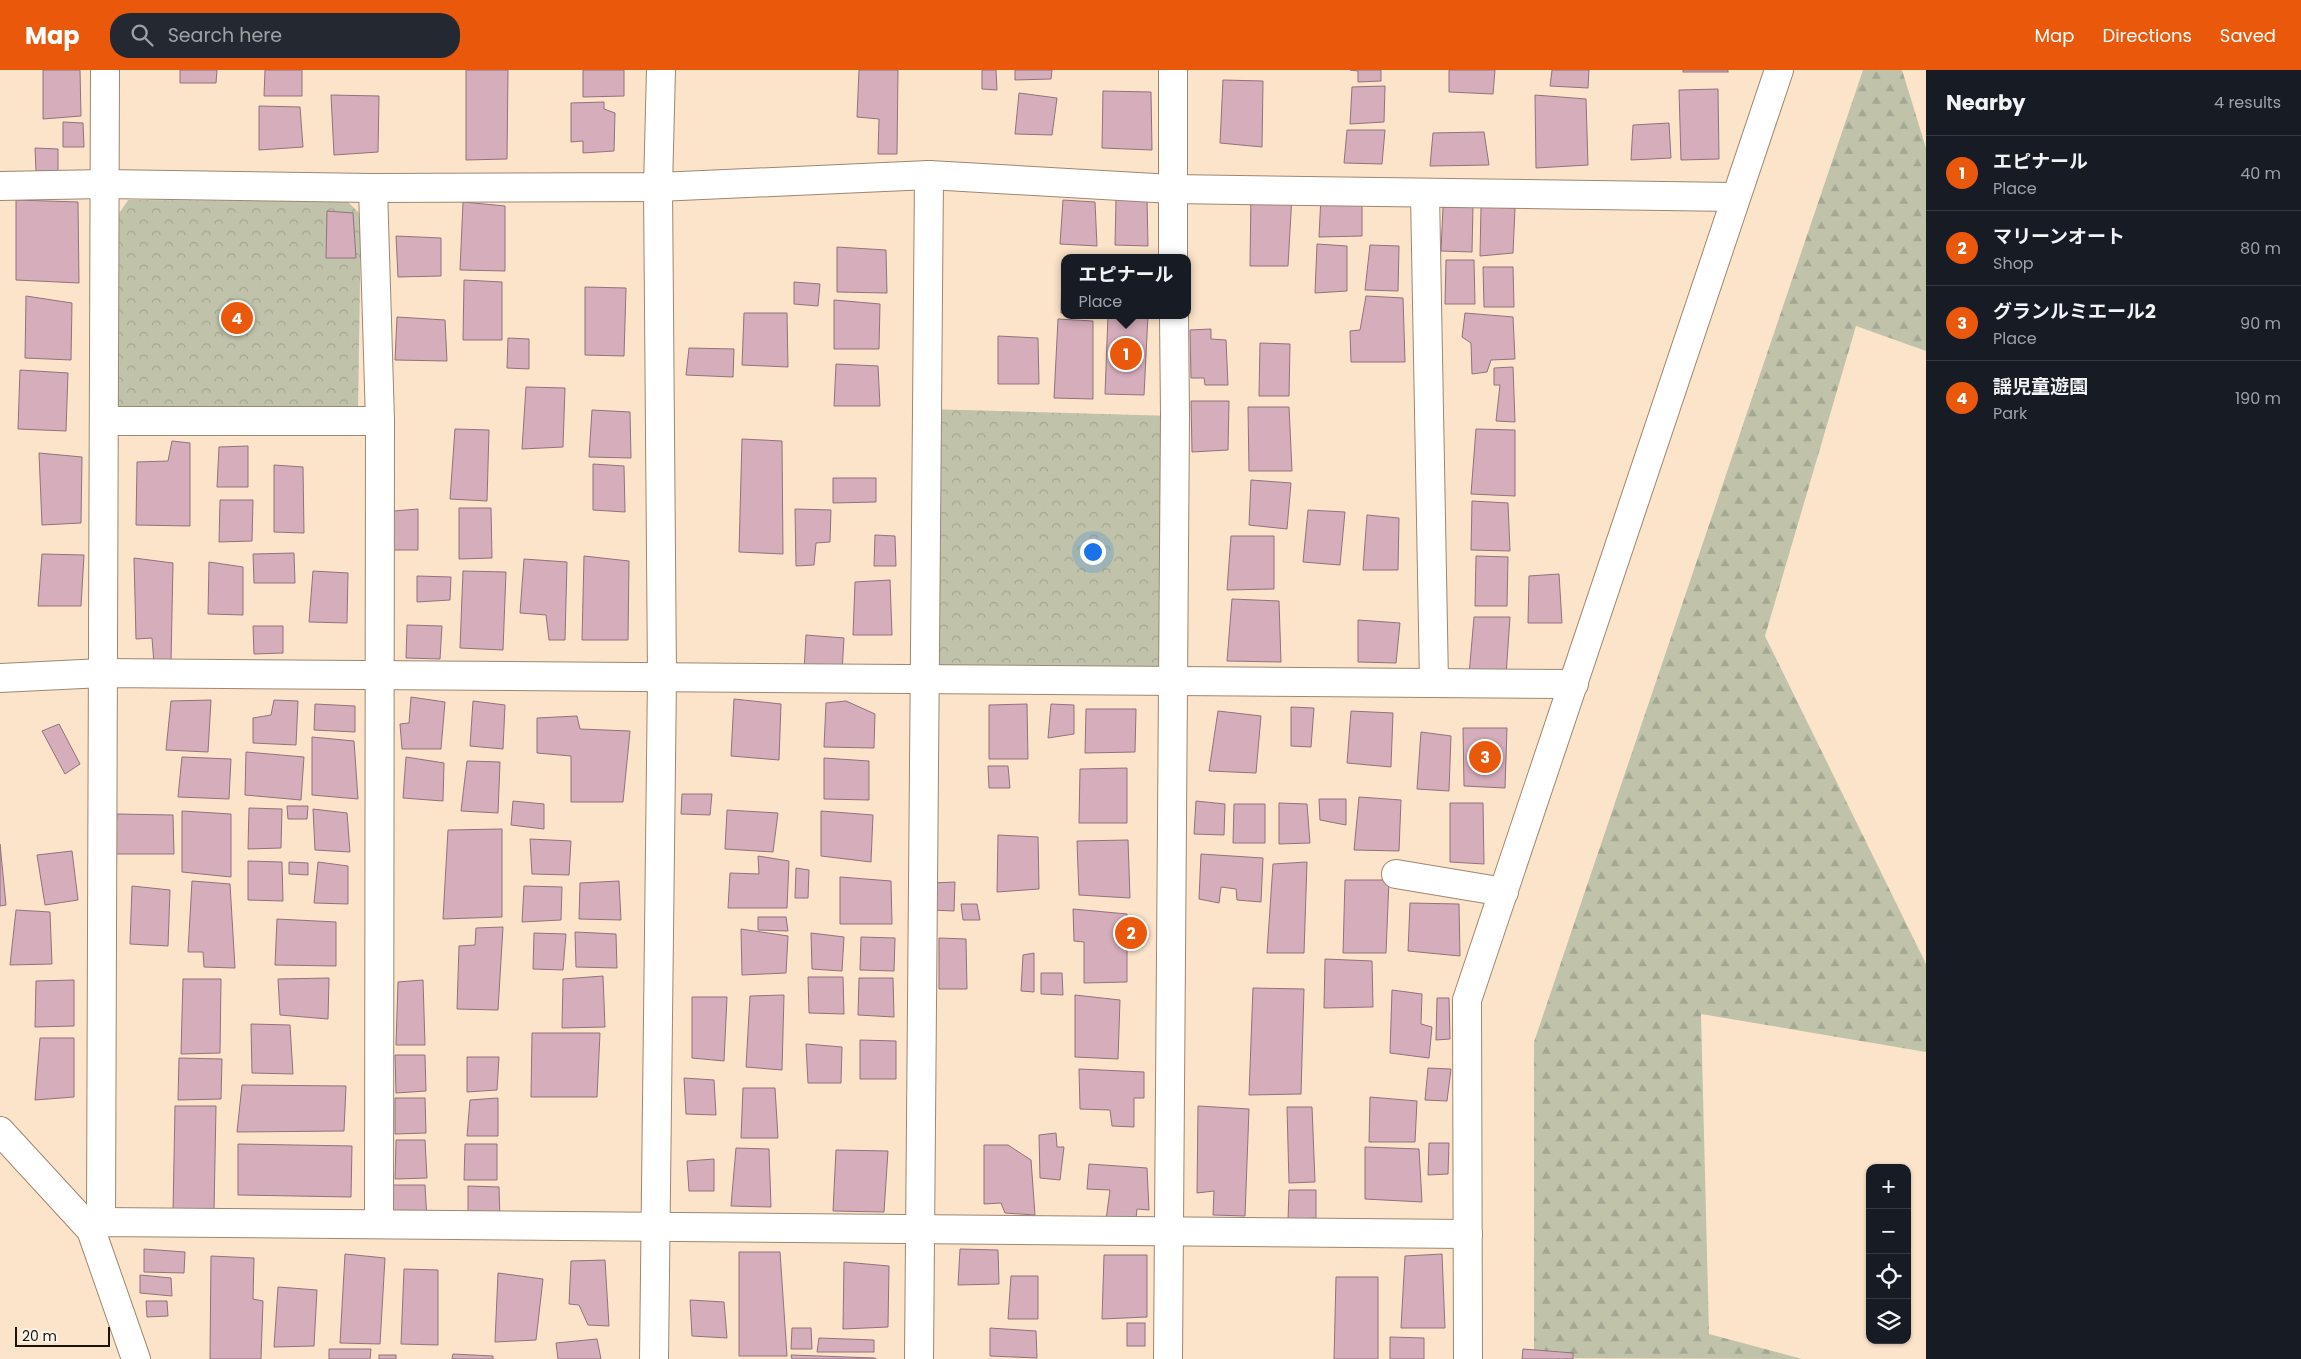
<!DOCTYPE html>
<html lang="en">
<head>
<meta charset="utf-8">
<style>
	:root { --surface:#171b24; --page:#242831; --text:#f1f3f6; --muted:#9ea1a6; --line:#363941; --accent:#ea580c }
	body { margin:0; font-family:Poppins,"Noto Sans JP",sans-serif; background:var(--page); color:var(--text) }
	.controls { position:absolute; right:15px; bottom:15px; display:grid; overflow:hidden; border-radius:10px; box-shadow:0 1px 4px #0004 }
	.controls button { width:45px; height:45px; display:grid; place-items:center; padding:0; border:0; border-bottom:1px solid var(--line); background:var(--surface); color:var(--text); font:25px sans-serif }
	.scale { position:absolute; left:15px; bottom:12px; width:95px; box-sizing:border-box; padding-left:5px; border:2px solid #1b130a; border-top:0; font-size:14px; line-height:18px; white-space:nowrap; color:#1b130a; -webkit-text-stroke:4px #fef4ea; paint-order:stroke }
	.you { position:absolute; left:1092px; top:481px; width:18px; height:18px; margin:-12px; border:4px solid #fff; border-radius:50%; background:#1a73e8; box-shadow:0 0 0 8px #1a73e833 }
	.badge { display:grid; place-items:center; width:32px; height:32px; border-radius:50%; background:var(--accent); color:#fff; font-size:16px; font-weight:700 }
	.pin { position:absolute; translate:-50% -50%; border:2px solid #fff; box-shadow:0 1px 5px #0006 }
	.popup { position:absolute; left:1061px; top:184px; width:130px; height:65px; box-sizing:border-box; display:grid; place-content:center; border-radius:10px; background:var(--surface); filter:drop-shadow(0 1px 4px #0005); font-size:16px; white-space:nowrap; color:var(--muted) }
	.popup b { font-size:19px; color:var(--text) }
	.popup::after { content:''; position:absolute; left:50%; top:100%; margin-left:-10px; border:10px solid transparent; border-top-color:var(--surface) }
	.list { margin:0; padding:0; list-style:none }
	h2 { display:flex; justify-content:space-between; align-items:center; height:65px; margin:0; padding:0 20px; font-size:21px }
	h2 small { font-size:16px; font-weight:400; color:var(--muted) }
	.list li { display:grid; grid-template-columns:32px 1fr auto; gap:15px; align-items:center; box-sizing:border-box; height:75px; padding:0 20px; border-top:1px solid var(--line) }
	.list b { display:block; font-size:19px; white-space:nowrap }
	.list p { margin:0; font-size:16px; white-space:nowrap; color:var(--muted) }
	.list em { font-size:16px; font-style:normal; color:var(--muted) }
	.icon { flex:none; width:28px; height:28px; fill:none; stroke:currentColor; stroke-width:2; stroke-linecap:round; stroke-linejoin:round }
	.map { position:relative; flex:none; width:1926px; height:1289px; overflow:hidden }
	header { display:flex; align-items:center; gap:30px; box-sizing:border-box; height:70px; padding:0 25px; background:var(--accent); color:#fff }
	header strong { font-size:24px }
	nav { display:flex; gap:28px; margin-inline-start:auto; font-size:18px }
	.search { width:350px; height:45px; background:var(--page); display:flex; align-items:center; gap:12px; box-sizing:border-box; padding:0 18px; border-radius:20px; color:var(--muted); font-size:19px }
	main { display:flex }
	aside { flex:1; background:var(--surface) }
	.map>svg:first-child { display:block }
	.forest { fill:url(#forest-firs) }
	.park { fill:url(#park-crowns) }
	.building { fill:#d5adbb; stroke:#91727d }
	.lines { fill:none; stroke-linecap:round; stroke-linejoin:round }
	.minor-casing { stroke:#9d8770; stroke-width:30 }
	.tertiary-casing { stroke:#9d8770; stroke-width:30 }
	.minor { stroke:#fff; stroke-width:28 }
	.tertiary { stroke:#fff; stroke-width:28 }
</style>
</head>
<body>
<header>
<strong>Map</strong>
<div class="search"><svg class="icon" aria-label="search" viewBox="0 0 24 24"><circle cx="10" cy="10" r="6"/><path d="M15 15l6 6"/></svg>Search here</div>
<nav><a>Map</a><a>Directions</a><a>Saved</a></nav>
</header>
<main>
<div class="map">
<svg width="1926" height="1289" viewBox="0 0 1926 1289">
	<defs>
		<pattern id="forest-firs" width="22" height="20" patternUnits="userSpaceOnUse" patternTransform="scale(1.25)"><rect width="22" height="20" fill="#c0c3aa"/><path d="M5 1l3.5 6h-7zM16 11l3.5 6h-7z" fill="#a4a791"/></pattern>
		<pattern id="park-crowns" width="20" height="18" patternUnits="userSpaceOnUse" patternTransform="scale(1.25)"><rect width="20" height="18" fill="#c0c3aa"/><path d="M2 6a3 3 0 1 1 6 0M12 15a3 3 0 1 1 6 0" fill="none" stroke="#a4a791"/></pattern>
	</defs>
	<rect width="100%" height="100%" fill="#fce4ca"/>
	<path class="forest" d="M1863,0H1902L1926,78V281L1856,256L1765,566L1926,894V982L1701,944L1709,1264L1802,1289L1534,1288V972Z"/>
	<g class="park">
		<path d="M128,130L347,131L361,145L358,344L117,346L114,151Z"/>
		<path d="M926,339L1175,346L1173,611L925,609Z"/>
	</g>
	<g class="building">
		<path d="M43,0H80L81,46L43,49Z"/>
		<path d="M180,0H217L216,13H180Z"/>
		<path d="M265,0H302V26H264Z"/>
		<path d="M466,0H508L507,89L466,90Z"/>
		<path d="M583,0H624V26L583,27Z"/>
		<path d="M859,0H898L897,84H878L879,49L857,47Z"/>
		<path d="M982,0H996L997,20L982,19Z"/>
		<path d="M1015,0H1052L1051,9L1015,10Z"/>
		<path d="M1350,0H1381V11L1358,12V1Z"/>
		<path d="M1449,0H1495L1493,24L1449,22Z"/>
		<path d="M1552,0H1589L1588,18L1550,16Z"/>
		<rect x="1683" y="0" width="45" height="2"/>
		<path d="M1223,10L1263,11L1262,77L1220,73Z"/>
		<path d="M1385,16L1384,52L1350,54L1352,17Z"/>
		<path d="M1718,19L1719,89L1681,90L1679,20Z"/>
		<path d="M1103,21L1151,22L1152,80L1102,78Z"/>
		<path d="M1019,23L1057,28L1052,65L1015,64Z"/>
		<path d="M331,25L379,26L378,82L334,85Z"/>
		<path d="M1535,25L1586,29L1588,95L1536,98Z"/>
		<path d="M604,32V39L615,43L614,81L583,83V71L571,72V33Z"/>
		<path d="M259,36L300,37L303,77L259,80Z"/>
		<path d="M63,52L83,53L84,77H63Z"/>
		<path d="M1669,53L1671,88L1631,90L1633,55Z"/>
		<path d="M1347,60H1385L1382,94L1344,93Z"/>
		<path d="M1484,62L1489,95L1430,96L1433,63Z"/>
		<path d="M35,78L58,79V101H36Z"/>
		<path d="M1251,123L1292,125L1288,196H1250Z"/>
		<path d="M1321,126L1362,130V166L1319,167Z"/>
		<path d="M1116,129H1147L1148,176L1115,175Z"/>
		<path d="M16,130L78,132L79,213L16,210Z"/>
		<path d="M1063,130L1095,132L1097,176L1060,174Z"/>
		<path d="M463,132L505,136V201L460,200Z"/>
		<path d="M1473,136L1472,182L1441,181L1443,137Z"/>
		<path d="M1481,137L1515,138L1513,183L1480,186Z"/>
		<path d="M327,141L353,143L356,188H326Z"/>
		<path d="M396,166L441,168V206L398,207Z"/>
		<path d="M1317,174L1347,176V221L1315,223Z"/>
		<path d="M1370,175L1399,176L1398,221L1365,220Z"/>
		<path d="M837,177L886,180L887,223L837,222Z"/>
		<path d="M1446,190H1474L1475,234H1445Z"/>
		<path d="M1483,197H1513L1514,237H1484Z"/>
		<path d="M1062,200H1065V243H1061Z"/>
		<path d="M464,210L502,212V270H463Z"/>
		<path d="M794,212L820,214L818,236L794,234Z"/>
		<path d="M585,217L626,218L624,286L585,285Z"/>
		<path d="M26,226L72,233L71,290L25,288Z"/>
		<path d="M1366,226L1403,228L1405,292H1351L1350,261L1360,260Z"/>
		<path d="M834,230L880,234L879,279H834Z"/>
		<path d="M744,243H787L788,297L742,295Z"/>
		<path d="M1465,243L1513,247L1515,289L1491,290L1487,302L1472,304L1471,273L1462,267Z"/>
		<path d="M1108,245H1148L1144,325L1105,324Z"/>
		<path d="M397,247L445,250L447,291L395,290Z"/>
		<path d="M1058,249L1093,251V329L1054,328Z"/>
		<path d="M1211,259V269L1226,270L1228,315H1205L1204,308H1191L1190,260Z"/>
		<path d="M998,266L1038,268L1039,314H998Z"/>
		<path d="M508,268L529,269V299L507,298Z"/>
		<path d="M1260,273L1290,274L1289,326H1259Z"/>
		<path d="M689,278L734,279L733,307L686,305Z"/>
		<path d="M836,294L878,296L880,336H834Z"/>
		<path d="M1513,297L1515,352L1496,351L1500,315H1494V298Z"/>
		<path d="M20,300L68,303L66,361L18,359Z"/>
		<path d="M526,317L565,318L563,377L522,379Z"/>
		<path d="M1191,331H1229L1228,380L1192,382Z"/>
		<path d="M1248,337H1289L1292,401H1249Z"/>
		<path d="M592,340L630,342L631,388L589,387Z"/>
		<path d="M455,359L489,360L487,431L450,429Z"/>
		<path d="M1476,359L1515,360V426L1471,424Z"/>
		<path d="M742,369L782,371L783,484L739,482Z"/>
		<path d="M172,371L190,373V456L136,455L137,392L168,391Z"/>
		<path d="M248,376V417H217L219,377Z"/>
		<path d="M39,383L82,387L81,453L42,455Z"/>
		<path d="M593,394L624,396L625,442L593,440Z"/>
		<path d="M274,395L303,397L304,463L274,462Z"/>
		<path d="M833,408H876V432L833,433Z"/>
		<path d="M1251,410L1291,413L1287,459L1249,455Z"/>
		<path d="M220,430H253L252,471L219,472Z"/>
		<path d="M1472,431L1508,433L1510,481L1471,480Z"/>
		<path d="M459,438H491L492,488L459,489Z"/>
		<path d="M418,439V480H392L394,441Z"/>
		<path d="M795,439L831,440L830,472L816,473L814,495L796,496Z"/>
		<path d="M1308,440L1345,442L1340,495L1303,492Z"/>
		<path d="M1367,445L1399,448L1398,500H1363Z"/>
		<path d="M875,465L895,466L896,496H874Z"/>
		<path d="M1231,466H1274V519L1227,520Z"/>
		<path d="M294,483L295,513H254L253,484Z"/>
		<path d="M42,484L84,485L81,536H38Z"/>
		<path d="M584,486L629,491L628,570H582Z"/>
		<path d="M1476,486L1508,487L1507,536H1475Z"/>
		<path d="M134,488L173,493L171,592L154,594L152,568L136,569Z"/>
		<path d="M524,489L567,492L565,570H549L546,545L520,543Z"/>
		<path d="M209,492L243,497V545L208,544Z"/>
		<path d="M313,501L348,503L347,553L309,552Z"/>
		<path d="M463,501L506,502L503,580L460,578Z"/>
		<path d="M1559,504L1562,553H1528L1529,506Z"/>
		<path d="M417,506L451,507L450,530L417,532Z"/>
		<path d="M890,510L892,565H853L855,512Z"/>
		<path d="M1232,529L1279,531L1281,592L1227,591Z"/>
		<path d="M1474,547H1510L1506,606L1469,605Z"/>
		<path d="M1358,550L1400,553L1396,593L1358,592Z"/>
		<path d="M407,555L442,556L440,589L406,588Z"/>
		<path d="M253,556H283V583L254,584Z"/>
		<path d="M806,565L844,568L842,602H804Z"/>
		<path d="M411,627L445,632L441,679H402L400,654L409,653Z"/>
		<path d="M734,629L781,634L779,690L731,686Z"/>
		<path d="M211,630L208,682L166,680L171,631Z"/>
		<path d="M274,630L298,631L296,675L253,673V648L271,645Z"/>
		<path d="M473,631L505,635L503,679L470,676Z"/>
		<path d="M846,631L875,644L874,678L824,677L826,633Z"/>
		<path d="M315,634L355,636V662L314,660Z"/>
		<path d="M1027,634L1028,689H989V635Z"/>
		<path d="M1051,634L1074,635V664L1048,668Z"/>
		<path d="M1291,637L1314,638L1311,677L1291,676Z"/>
		<path d="M1086,639H1136L1135,682L1085,683Z"/>
		<path d="M1218,641L1261,646L1256,703L1209,701Z"/>
		<path d="M1351,641L1393,643L1391,697L1347,693Z"/>
		<path d="M577,646L580,659L630,661L623,732H571V686L537,683V648Z"/>
		<path d="M59,654L80,694L65,704L42,661Z"/>
		<path d="M1463,658H1507L1505,718L1464,716Z"/>
		<path d="M1421,662L1451,666L1449,721L1417,719Z"/>
		<path d="M312,667L354,671L358,729L312,725Z"/>
		<path d="M246,682L304,687L301,730L245,725Z"/>
		<path d="M182,687L231,689L229,729L178,727Z"/>
		<path d="M406,687L444,693L443,731L403,728Z"/>
		<path d="M824,688L869,691V730L824,729Z"/>
		<path d="M467,691L500,692L498,743L461,741Z"/>
		<path d="M988,696H1008L1010,718H989Z"/>
		<path d="M1127,698V753H1079L1080,699Z"/>
		<path d="M682,724H712L710,745L681,744Z"/>
		<path d="M1359,727L1401,730L1399,781L1354,780Z"/>
		<path d="M1319,729H1346V755L1320,750Z"/>
		<path d="M513,731L544,734V759L511,755Z"/>
		<path d="M1196,731L1225,734L1224,765L1194,764Z"/>
		<path d="M1279,733L1307,734L1310,773L1279,774Z"/>
		<path d="M1450,733H1483L1484,794L1450,792Z"/>
		<path d="M1234,734H1265V773H1233Z"/>
		<path d="M287,736H308L307,749H288Z"/>
		<path d="M249,738L282,739L281,778L248,779Z"/>
		<path d="M313,739L347,743L350,782L315,780Z"/>
		<path d="M727,740L778,743L773,782L725,779Z"/>
		<path d="M182,741L231,744V807L182,802Z"/>
		<path d="M821,741L873,745L871,792L821,786Z"/>
		<path d="M117,744L173,745L174,784H115Z"/>
		<path d="M502,759V847L443,849L448,760Z"/>
		<path d="M998,765L1038,767L1039,819L997,822Z"/>
		<path d="M530,769L571,771L569,805L532,804Z"/>
		<path d="M1128,770L1130,828L1079,825L1077,771Z"/>
		<path d="M0,774L6,835L0,836Z"/>
		<path d="M72,781L78,830L45,835L37,785Z"/>
		<path d="M1201,784L1263,788L1261,832L1237,830L1236,819L1221,817L1219,833L1199,829Z"/>
		<path d="M758,786L789,791L787,838H728L730,803L759,804Z"/>
		<path d="M248,791L282,792L283,831L248,830Z"/>
		<path d="M289,792L308,793V805L289,804Z"/>
		<path d="M318,792L348,796V834L314,833Z"/>
		<path d="M1307,792L1304,883H1267L1273,794Z"/>
		<path d="M796,798L809,800L808,828H795Z"/>
		<path d="M840,807L891,811L892,854H840Z"/>
		<path d="M1345,810H1389L1386,883H1343Z"/>
		<path d="M192,811L230,814L235,898L204,897L203,882H188Z"/>
		<path d="M619,811L621,850L579,849L580,813Z"/>
		<path d="M955,812L954,841L932,840V813Z"/>
		<path d="M132,816L170,820L168,876L130,874Z"/>
		<path d="M524,816L562,817L561,850L522,852Z"/>
		<path d="M1410,833L1459,834L1460,886L1408,881Z"/>
		<path d="M961,834H977L980,850H963Z"/>
		<path d="M1073,839L1127,844V912L1084,913V872L1074,871Z"/>
		<path d="M16,840L50,842L52,894L10,895Z"/>
		<path d="M758,847H786L788,861L758,860Z"/>
		<path d="M277,849L336,852V896L275,895Z"/>
		<path d="M503,857L498,940L457,939L459,876L475,875L476,858Z"/>
		<path d="M741,859L788,866L786,903L742,905Z"/>
		<path d="M575,862L616,864L617,898L576,897Z"/>
		<path d="M534,863L566,864L563,900L533,899Z"/>
		<path d="M811,863L844,867L842,901L812,899Z"/>
		<path d="M861,867L895,868L894,901L860,900Z"/>
		<path d="M939,868L966,869L967,919H939Z"/>
		<path d="M1034,883V922L1021,921L1023,885Z"/>
		<path d="M1325,889L1372,891L1373,937L1324,938Z"/>
		<path d="M1041,903H1062L1063,925L1041,924Z"/>
		<path d="M603,906L605,957L562,958L563,909Z"/>
		<path d="M808,907H843L844,944L809,943Z"/>
		<path d="M329,908L328,949L280,945L278,909Z"/>
		<path d="M859,908H893L894,947L858,945Z"/>
		<path d="M183,909H221L220,983L181,984Z"/>
		<path d="M74,910V956L35,957L36,911Z"/>
		<path d="M423,910L425,975H396L398,912Z"/>
		<path d="M1253,918L1304,919L1301,1024L1249,1025Z"/>
		<path d="M1392,920L1422,924L1421,954L1432,957L1429,988L1390,983Z"/>
		<path d="M784,925L782,1000L746,997L750,926Z"/>
		<path d="M1075,925L1120,930L1118,989L1075,987Z"/>
		<path d="M692,927H727L724,991L692,988Z"/>
		<path d="M1437,928H1449L1450,969L1436,970Z"/>
		<path d="M251,954L290,955L293,1004L252,1003Z"/>
		<path d="M532,963H600L597,1027H531Z"/>
		<path d="M40,968H74V1027L35,1030Z"/>
		<path d="M860,970L896,971V1009H860Z"/>
		<path d="M806,974L842,977L841,1013H808Z"/>
		<path d="M395,985H425L426,1021L396,1023Z"/>
		<path d="M467,987H499L497,1020L467,1022Z"/>
		<path d="M179,988L222,989L221,1029L178,1030Z"/>
		<path d="M1428,998L1451,999L1447,1031L1425,1030Z"/>
		<path d="M1079,999L1144,1002V1028H1134V1057L1112,1056L1110,1040L1080,1039Z"/>
		<path d="M684,1008L714,1010L716,1045L686,1044Z"/>
		<path d="M242,1015L346,1016L344,1061L237,1062Z"/>
		<path d="M743,1018H775L778,1068H741Z"/>
		<path d="M1370,1027L1417,1031L1415,1072H1369Z"/>
		<path d="M395,1028H425L426,1063L395,1064Z"/>
		<path d="M498,1028V1066H467L470,1030Z"/>
		<path d="M175,1036H216L214,1141L173,1142Z"/>
		<path d="M1198,1036L1249,1039L1245,1146L1213,1145L1214,1121L1197,1123Z"/>
		<path d="M1287,1037H1312L1315,1112L1289,1113Z"/>
		<path d="M1056,1063L1057,1077H1064L1060,1110L1040,1108L1039,1065Z"/>
		<path d="M396,1070H425L427,1108L395,1109Z"/>
		<path d="M1429,1073H1449L1448,1104L1428,1105Z"/>
		<path d="M238,1074L352,1076L351,1127L238,1125Z"/>
		<path d="M465,1074H497V1110H464Z"/>
		<path d="M984,1075H1008L1031,1090L1035,1145L1005,1143L1001,1133L984,1134Z"/>
		<path d="M1365,1077L1419,1079L1422,1132L1365,1129Z"/>
		<path d="M736,1078L769,1079L771,1137L731,1136Z"/>
		<path d="M836,1080L888,1081L884,1142L833,1141Z"/>
		<path d="M714,1089V1121H689L687,1091Z"/>
		<path d="M1089,1094L1147,1098L1149,1140L1137,1139L1136,1149L1106,1150L1110,1120L1087,1119Z"/>
		<path d="M392,1115H425L427,1150H392Z"/>
		<path d="M468,1116L499,1117L500,1150H468Z"/>
		<path d="M1289,1120H1316V1148L1288,1150Z"/>
		<path d="M144,1179L185,1182L184,1203L144,1202Z"/>
		<path d="M960,1179L998,1180L999,1214L958,1215Z"/>
		<path d="M739,1182H780L787,1286H739Z"/>
		<path d="M345,1184L385,1188L380,1274L340,1273Z"/>
		<path d="M1442,1184L1445,1258H1401L1405,1186Z"/>
		<path d="M1104,1185H1147V1247L1102,1249Z"/>
		<path d="M211,1186L254,1188L253,1229L263,1231L261,1289H210Z"/>
		<path d="M605,1190L609,1256L588,1255L579,1235L569,1234L571,1191Z"/>
		<path d="M844,1192L889,1196L888,1257L843,1259Z"/>
		<path d="M404,1199L438,1200V1275L401,1274Z"/>
		<path d="M498,1203L543,1209L536,1270L495,1272Z"/>
		<path d="M140,1205L171,1208L172,1226L140,1223Z"/>
		<path d="M1011,1206H1038V1249H1008Z"/>
		<path d="M1336,1207H1378V1289H1334Z"/>
		<path d="M278,1217L317,1220L314,1276L274,1277Z"/>
		<path d="M690,1230L724,1232L727,1268L692,1266Z"/>
		<path d="M146,1231H167L168,1246L147,1247Z"/>
		<rect x="1127" y="1253" width="18" height="23"/>
		<path d="M792,1258H811L812,1279H791Z"/>
		<path d="M990,1258L1036,1261L1037,1288L990,1286Z"/>
		<path d="M1390,1267L1424,1268V1289H1390Z"/>
		<path d="M819,1268L874,1270V1282H817Z"/>
		<path d="M597,1269L601,1289H558L556,1273Z"/>
		<path d="M329,1279H371L370,1289H329Z"/>
		<path d="M1523,1279L1573,1283V1289H1522Z"/>
		<path d="M453,1284L493,1286V1289H452Z"/>
		<rect x="379" y="1285" width="17" height="4"/>
		<path d="M791,1285L875,1288L876,1289H792Z"/>
	</g>
	<g class="lines">
		<g class="minor-casing">
			<g id="minor">
				<path d="M0,116L104,114L373,118L658,117L929,105L1172,119L1734,127"/>
				<path d="M373,118L380,351L379,1154"/>
				<path d="M1425,123L1434,613"/>
				<path d="M1173,188V0"/>
				<path d="M104,351H380"/>
				<path d="M0,608L103,603L1574,614"/>
				<path d="M1396,804L1504,822"/>
				<path d="M0,1061L91,1160L136,1289"/>
				<path d="M101,1152L105,0"/>
				<path d="M91,1160L101,1152L1468,1164"/>
				<path d="M919,1289L929,105"/>
				<path d="M1168,1289L1175,346L1174,245"/>
				<path d="M1468,1289L1467,930L1779,0"/>
			</g>
		</g>
		<g class="tertiary-casing">
			<path id="tertiary" d="M654,1289L662,607L658,117L661,0"/>
		</g>
		<use href="#minor" class="minor"/>
		<use href="#tertiary" class="tertiary"/>
	</g>
</svg>
<div class="controls">
<button>+</button>
<button>−</button>
<button><svg class="icon" aria-label="locate" viewBox="0 0 24 24"><circle cx="12" cy="12" r="6"/><path d="M12 2v4M12 18v4M2 12h4M18 12h4"/></svg></button>
<button><svg class="icon" aria-label="layers" viewBox="0 0 24 24"><path d="M12 4l9 5-9 5-9-5zM3 14l9 5 9-5"/></svg></button>
</div>
<div class="scale">20 m</div>
<div class="you"></div>
<div class="pin badge" style="left:1126px;top:284px">1</div>
<div class="popup"><b>エピナール</b>Place</div>
<div class="pin badge" style="left:1131px;top:863px">2</div>
<div class="pin badge" style="left:1485px;top:687px">3</div>
<div class="pin badge" style="left:237px;top:248px">4</div>
</div>
<aside>
<h2>Nearby<small>4 results</small></h2>
<ul class="list">
<li><span class="badge">1</span><div><b>エピナール</b><p>Place</p></div><em>40 m</em></li>
<li><span class="badge">2</span><div><b>マリーンオート</b><p>Shop</p></div><em>80 m</em></li>
<li><span class="badge">3</span><div><b>グランルミエール2</b><p>Place</p></div><em>90 m</em></li>
<li><span class="badge">4</span><div><b>謡児童遊園</b><p>Park</p></div><em>190 m</em></li>
</ul>
</aside>
</main>
</body>
</html>
